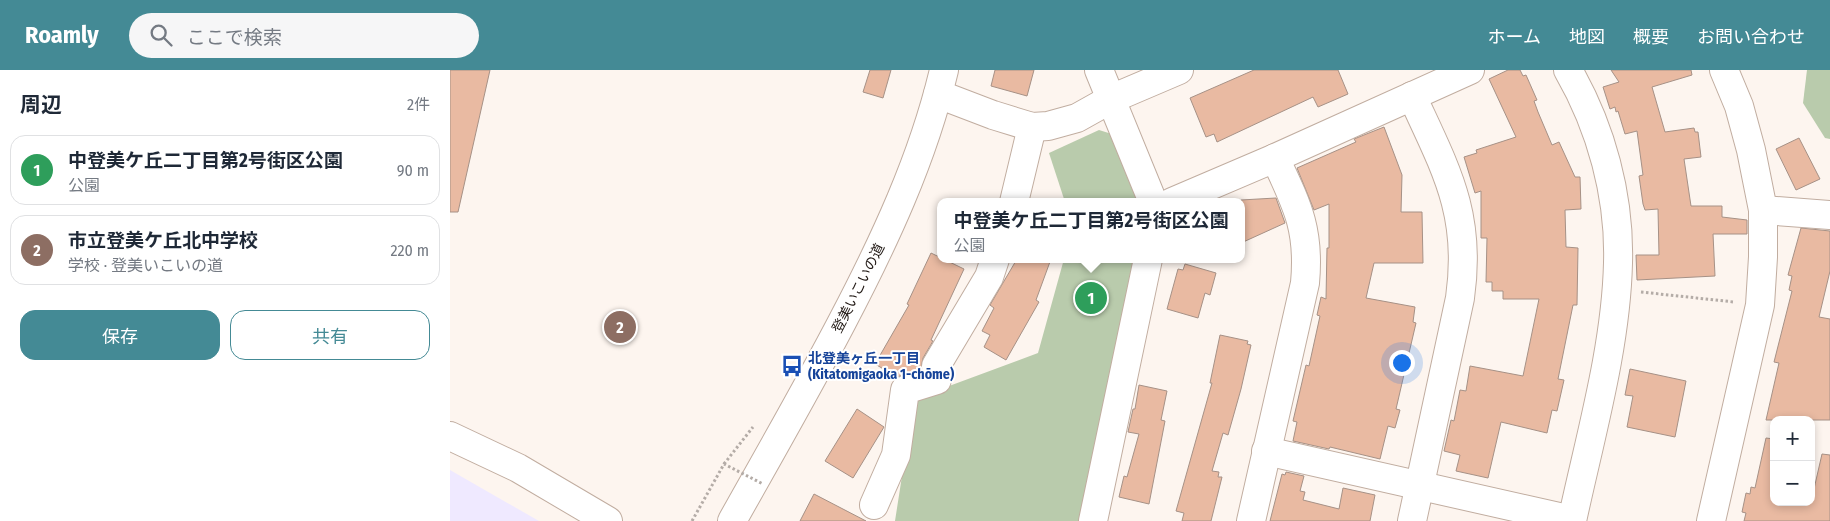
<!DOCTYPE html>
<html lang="ja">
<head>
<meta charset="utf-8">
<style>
	:root { --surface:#fff; --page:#f6f6f7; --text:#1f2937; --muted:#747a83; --line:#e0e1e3; --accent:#448a95 }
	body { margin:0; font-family:"Fira Sans Condensed","Noto Sans JP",sans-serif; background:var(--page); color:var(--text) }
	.controls { position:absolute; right:15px; bottom:15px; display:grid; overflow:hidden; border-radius:10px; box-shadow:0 2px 8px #0003 }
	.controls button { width:45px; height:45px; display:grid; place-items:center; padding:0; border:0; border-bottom:1px solid var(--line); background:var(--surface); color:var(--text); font:25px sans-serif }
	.you { position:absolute; left:951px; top:292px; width:18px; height:18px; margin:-12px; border:4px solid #fff; border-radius:50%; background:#1a73e8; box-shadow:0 0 0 8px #1a73e833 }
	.badge { display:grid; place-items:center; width:32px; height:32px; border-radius:50%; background:var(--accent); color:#fff; font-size:16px; font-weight:700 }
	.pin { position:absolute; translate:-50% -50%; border:2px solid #fff; box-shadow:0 1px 5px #0006 }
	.popup { position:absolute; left:487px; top:128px; width:308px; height:65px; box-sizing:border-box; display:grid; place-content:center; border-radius:10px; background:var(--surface); filter:drop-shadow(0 1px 4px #0005); font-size:16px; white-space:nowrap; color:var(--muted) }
	.popup b { font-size:19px; color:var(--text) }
	.popup::after { content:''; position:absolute; left:50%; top:100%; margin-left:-10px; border:10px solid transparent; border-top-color:var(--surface) }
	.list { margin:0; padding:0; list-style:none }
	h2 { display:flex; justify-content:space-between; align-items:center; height:65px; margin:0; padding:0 20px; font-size:21px }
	h2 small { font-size:16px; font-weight:400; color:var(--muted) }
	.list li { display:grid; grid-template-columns:32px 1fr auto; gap:15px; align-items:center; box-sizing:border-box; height:70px; margin:0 10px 10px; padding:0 10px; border:1px solid var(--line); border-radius:15px }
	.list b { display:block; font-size:19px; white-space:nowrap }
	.list p { margin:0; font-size:16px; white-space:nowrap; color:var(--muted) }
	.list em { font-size:16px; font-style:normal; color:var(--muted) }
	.actions { display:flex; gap:10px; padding:15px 20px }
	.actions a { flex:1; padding:11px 0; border:1px solid var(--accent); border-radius:15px; text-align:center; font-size:18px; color:var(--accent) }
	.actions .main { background:var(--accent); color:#fff }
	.icon { flex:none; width:28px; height:28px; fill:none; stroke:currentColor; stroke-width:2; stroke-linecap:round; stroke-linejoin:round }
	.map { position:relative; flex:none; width:1380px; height:451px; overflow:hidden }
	header { display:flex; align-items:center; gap:30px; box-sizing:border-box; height:70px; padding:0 25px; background:var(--accent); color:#fff }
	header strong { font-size:24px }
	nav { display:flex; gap:28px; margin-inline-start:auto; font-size:18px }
	.search { width:350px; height:45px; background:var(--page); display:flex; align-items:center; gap:12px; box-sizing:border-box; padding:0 18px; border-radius:28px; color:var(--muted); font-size:19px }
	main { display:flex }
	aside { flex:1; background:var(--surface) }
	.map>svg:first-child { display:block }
	.commercial { fill:#efe9ff }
	.green { fill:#b9cbac }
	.building { fill:#e9baa2; stroke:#a69186 }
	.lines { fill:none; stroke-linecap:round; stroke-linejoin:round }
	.minor-casing { stroke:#c1ada0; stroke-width:30 }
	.tertiary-casing { stroke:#c1ada0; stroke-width:30 }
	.path { stroke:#b4aca7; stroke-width:3; stroke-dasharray:2.5 2.5; stroke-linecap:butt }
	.minor { stroke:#fff; stroke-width:28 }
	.tertiary { stroke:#fff; stroke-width:28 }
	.path-bridge { stroke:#b4aca7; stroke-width:3; stroke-dasharray:2.5 2.5; stroke-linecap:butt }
	.labels { text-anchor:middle; stroke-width:4; stroke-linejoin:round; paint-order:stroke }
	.street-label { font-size:14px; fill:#201814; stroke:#fff }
	.transit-label { font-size:14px; font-weight:bold; fill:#164399; stroke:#fff; text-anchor:start }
</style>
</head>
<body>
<header>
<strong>Roamly</strong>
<div class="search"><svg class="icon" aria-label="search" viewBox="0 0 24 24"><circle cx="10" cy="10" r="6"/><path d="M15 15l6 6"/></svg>ここで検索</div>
<nav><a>ホーム</a><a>地図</a><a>概要</a><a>お問い合わせ</a></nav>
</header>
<main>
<aside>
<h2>周辺<small>2件</small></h2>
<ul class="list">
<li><span class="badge" style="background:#2e9e5b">1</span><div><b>中登美ケ丘二丁目第2号街区公園</b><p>公園</p></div><em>90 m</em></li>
<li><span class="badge" style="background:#8d6e63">2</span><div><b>市立登美ケ丘北中学校</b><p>学校 · 登美いこいの道</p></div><em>220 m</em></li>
</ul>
<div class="actions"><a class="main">保存</a><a>共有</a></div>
</aside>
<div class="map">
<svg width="1380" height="451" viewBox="0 0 1380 451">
	<rect width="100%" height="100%" fill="#fdf5ef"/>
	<path class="commercial" d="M0,400L89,451H0Z"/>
	<g class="green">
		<path d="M1357,0H1380V69L1375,68L1353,33Z"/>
		<path d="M649,60L665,65L690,132H615L599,83Z"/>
		<path d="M614,189H687L632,451H445L464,329L588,283Z"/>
	</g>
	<g class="building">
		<path d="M0,0H40L8,142H0Z"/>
		<path d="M420,0H441L433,28L413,22Z"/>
		<path d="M545,0H584L577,26L541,16Z"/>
		<path d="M804,0H888L898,24L868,37L863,27L767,72L764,64L756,67L740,28Z"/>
		<path d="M1058,0H1070L1073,6L1076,5L1087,30L1084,31L1088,42L1102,75L1109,72L1125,107H1130L1131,139L1115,140L1116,177L1128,178L1127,235H1123L1108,309L1114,310L1107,341L1102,340L1097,363L1051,352L1038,408L1006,401L1010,385L994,381L1001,350L1004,351L1010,320L1016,321L1020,296L1073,306L1089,229H1053V221H1042V212H1036L1037,168H1031V121L1025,123L1014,87L1027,83L1026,80L1066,67L1039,9Z"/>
		<path d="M1161,0H1241L1242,5L1202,17L1215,62L1244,58L1245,62H1248L1251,87L1234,89L1241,136H1272V147L1297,150V164H1263L1265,206L1187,210L1186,185H1209L1208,139L1195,140L1193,134L1189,106L1193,105L1187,61L1175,64L1168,41L1166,42L1165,37L1160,39L1153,17L1169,12Z"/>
		<path d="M934,57L952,105L951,142H972L973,193H924L916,228L965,237L963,252L966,253L946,339L950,340L945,358L938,356L930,389L880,377L879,379L843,371L847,352L843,351L856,295L859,296L870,246L867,245L871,227L876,229L877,178H879V134L864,140L847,98L906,72L904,69Z"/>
		<path d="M1349,68L1370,109L1346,120L1326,79Z"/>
		<path d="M826,128L835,153L791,173V130Z"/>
		<path d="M1351,158L1380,161V201L1369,247L1380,249V350H1316L1329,293L1324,292L1342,221L1339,220L1342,206L1338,205Z"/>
		<path d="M481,183L514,199L481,270L483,271L473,288L471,299L447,307L425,294L459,235L457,234Z"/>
		<path d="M567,189H601L586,230L589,232L556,290L534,277L540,265L532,261L544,238L540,235Z"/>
		<path d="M735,194L766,203L760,225L755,223L748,248L717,239L728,199L733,200Z"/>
		<path d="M770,265L798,271L797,274L801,275L791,319L778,365L773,363L762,401L769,402L768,407H772L761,451H732L734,443L726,441L762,313H760Z"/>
		<path d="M1180,299L1236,311L1225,367L1177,357L1183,326L1175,325Z"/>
		<path d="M689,315L717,321L711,350L715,351L699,434L669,427L674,406L677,407L689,364L678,362L683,339H685Z"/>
		<path d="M407,339L434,357L403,408L375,391Z"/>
		<path d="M1316,368L1324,369V432H1361L1372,384L1380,385V451H1294L1296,443L1292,442L1296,423L1300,424L1301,417L1305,418Z"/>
		<path d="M836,402L854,406L850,421L855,422L853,430L889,439L893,418L925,425L920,451H820L832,404L835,405Z"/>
		<path d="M364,424L416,451H350Z"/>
	</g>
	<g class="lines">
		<g class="minor-casing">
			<g id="minor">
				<path d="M649,0L703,132"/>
				<path d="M1118,0C1151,57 1170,126 1168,193C1166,278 1140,367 1122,451"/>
				<path d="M488,24L543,45L582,57L598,56L627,48L661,29L729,0"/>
				<path d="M564,132L582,57"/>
				<path d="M722,132L825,88L1020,0"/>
				<path d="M1313,140L1380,145"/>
				<path d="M816,381L1122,450"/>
				<path d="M424,435L446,385L455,320L487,310L486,296L539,207L545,189"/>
				<path d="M643,451L698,189"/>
				<path d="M801,451L855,213C860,159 847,135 825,88"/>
				<path d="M962,451L1010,228C1022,144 996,100 962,26"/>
			</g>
		</g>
		<g class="tertiary-casing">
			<g id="tertiary">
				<path d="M0,366L68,398L158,451"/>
				<path d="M282,451C319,385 357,319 392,252C434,172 473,89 494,0"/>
				<path d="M1261,451L1310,235L1313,187V140L1301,80L1289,36L1274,0"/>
			</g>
		</g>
		<g class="path">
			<path d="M1191,222L1284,232"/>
			<path d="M274,394L303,357"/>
		</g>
		<use href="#minor" class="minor"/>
		<use href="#tertiary" class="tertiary"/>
		<path class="path-bridge" d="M242,451L274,394L313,414"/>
	</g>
	<defs>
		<g id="bus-bare" transform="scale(1.725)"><path d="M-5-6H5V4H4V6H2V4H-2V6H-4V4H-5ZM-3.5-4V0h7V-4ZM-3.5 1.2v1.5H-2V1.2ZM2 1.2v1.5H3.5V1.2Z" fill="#1a4fb4" stroke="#fff" stroke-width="2.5" paint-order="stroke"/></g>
	</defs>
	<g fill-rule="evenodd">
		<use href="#bus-bare" x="342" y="296"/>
	</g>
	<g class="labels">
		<g class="street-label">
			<text transform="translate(408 218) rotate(-63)" y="5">登美いこいの道</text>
		</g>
		<g class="transit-label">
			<text x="358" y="293">北登美ヶ丘一丁目<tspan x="358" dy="16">(Kitatomigaoka 1-chōme)</tspan></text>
		</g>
	</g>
</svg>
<div class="controls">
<button>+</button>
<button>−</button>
</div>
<div class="you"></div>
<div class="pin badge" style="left:641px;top:228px;background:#2e9e5b">1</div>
<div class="popup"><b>中登美ケ丘二丁目第2号街区公園</b>公園</div>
<div class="pin badge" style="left:170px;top:257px;background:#8d6e63">2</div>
</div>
</main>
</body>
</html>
